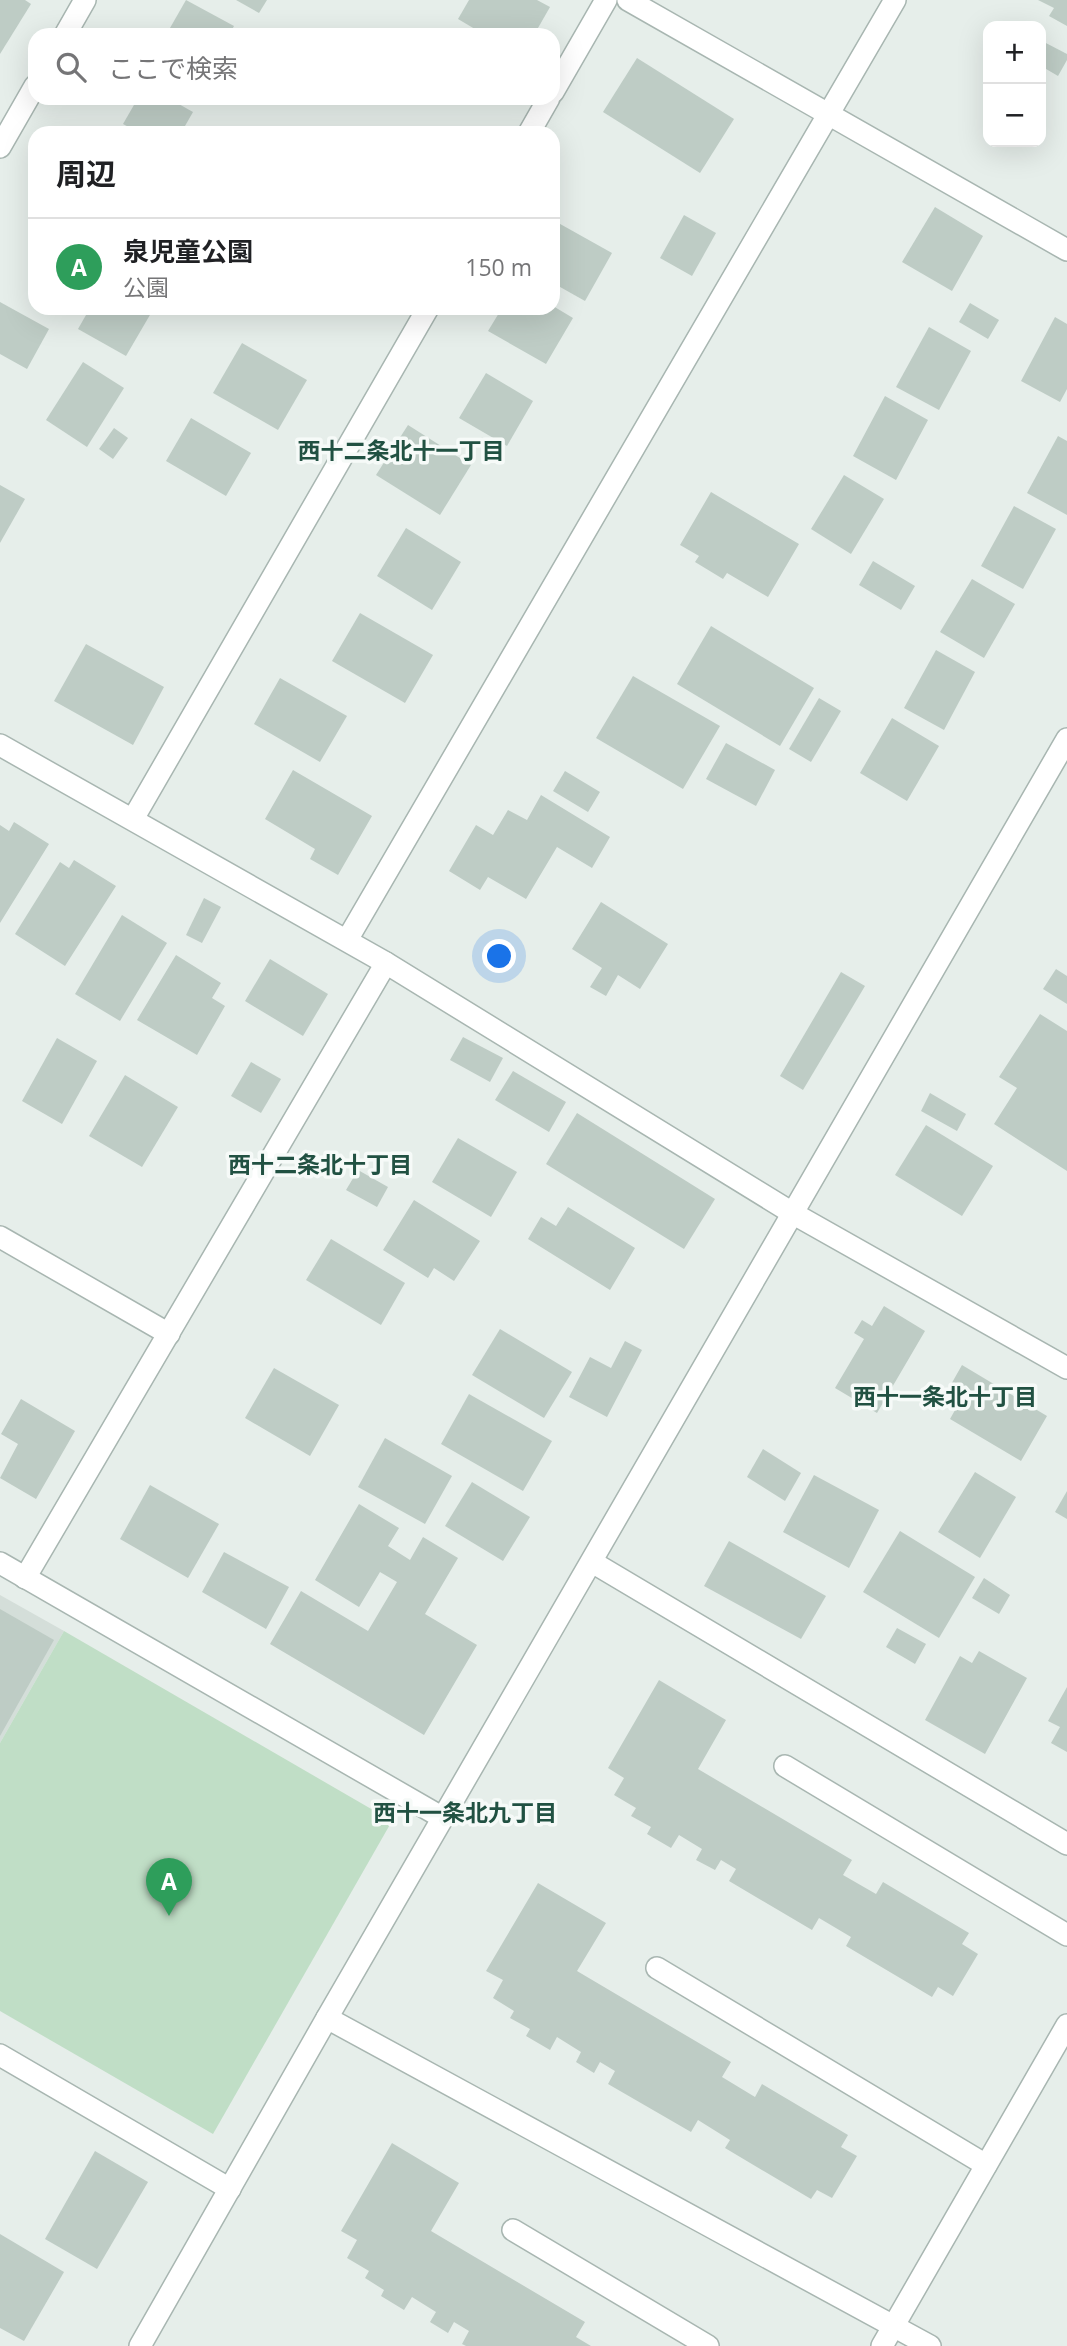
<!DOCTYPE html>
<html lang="ja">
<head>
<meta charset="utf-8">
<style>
	:root { --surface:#fff; --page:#f6f6f6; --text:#202124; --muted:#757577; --line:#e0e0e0; --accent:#7c4a42 }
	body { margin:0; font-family:"Open Sans","Noto Sans JP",sans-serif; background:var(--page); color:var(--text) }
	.controls { position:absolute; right:21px; top:21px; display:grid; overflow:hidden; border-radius:14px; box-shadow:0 7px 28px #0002 }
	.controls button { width:63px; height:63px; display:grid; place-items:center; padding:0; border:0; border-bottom:2px solid var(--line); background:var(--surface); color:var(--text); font:35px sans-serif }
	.you { position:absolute; left:500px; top:957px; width:24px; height:24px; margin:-18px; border:5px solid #fff; border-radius:50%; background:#1a73e8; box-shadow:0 0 0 10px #1a73e833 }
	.badge { display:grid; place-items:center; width:46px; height:46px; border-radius:50%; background:var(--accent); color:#fff; font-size:23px; font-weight:700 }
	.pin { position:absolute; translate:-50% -58px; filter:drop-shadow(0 2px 4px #0008) }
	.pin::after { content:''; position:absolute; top:37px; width:24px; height:21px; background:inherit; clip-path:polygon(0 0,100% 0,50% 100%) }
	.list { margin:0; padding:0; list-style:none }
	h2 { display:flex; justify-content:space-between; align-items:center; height:91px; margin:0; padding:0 28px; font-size:30px }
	h2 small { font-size:23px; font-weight:400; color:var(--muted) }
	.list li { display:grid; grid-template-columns:46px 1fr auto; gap:21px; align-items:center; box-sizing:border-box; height:98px; padding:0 28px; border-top:2px solid var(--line) }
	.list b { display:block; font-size:26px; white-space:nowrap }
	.list p { margin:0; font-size:23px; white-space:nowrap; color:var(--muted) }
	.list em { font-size:23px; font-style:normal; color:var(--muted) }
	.icon { flex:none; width:38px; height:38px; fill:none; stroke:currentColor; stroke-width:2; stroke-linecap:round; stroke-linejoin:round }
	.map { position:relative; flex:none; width:1067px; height:2346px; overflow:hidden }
	.search { position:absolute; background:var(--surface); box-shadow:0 7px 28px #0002; left:28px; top:28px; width:532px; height:77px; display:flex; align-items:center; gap:18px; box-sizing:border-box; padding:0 24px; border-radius:21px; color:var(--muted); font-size:26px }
	.panel { position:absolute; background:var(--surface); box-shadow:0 7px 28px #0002; left:28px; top:126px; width:532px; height:189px; border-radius:21px }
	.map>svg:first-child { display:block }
	.built { fill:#d4ded9 }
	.green { fill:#c0dec6 }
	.building { fill:#beccc5 }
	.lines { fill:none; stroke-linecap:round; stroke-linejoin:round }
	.lane-casing { stroke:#a8b6b1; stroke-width:24 }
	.street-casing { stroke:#a8b6b1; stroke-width:24 }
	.lane { stroke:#fff; stroke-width:21 }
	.street { stroke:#fff; stroke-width:21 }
	.labels { text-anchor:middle; stroke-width:7; stroke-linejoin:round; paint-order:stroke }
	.neighbourhood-label { font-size:23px; font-weight:bold; fill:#215142; stroke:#f6faf8 }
</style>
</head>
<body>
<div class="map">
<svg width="1067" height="2346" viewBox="0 0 1067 2346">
	<rect width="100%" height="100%" fill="#e6eeea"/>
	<path class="built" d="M0,1595L64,1631L0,1743Z"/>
	<path class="green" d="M64,1631L392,1821L213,2134L0,2011V1743Z"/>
	<g class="building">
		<path d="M0,0H25L31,4L0,54Z"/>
		<path d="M186,0L234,26L229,35H166Z"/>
		<path d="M236,0H267L259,13Z"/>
		<path d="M469,0H537L550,7L534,35H485L458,19Z"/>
		<path d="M1038,0H1067V26L1049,16L1054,8Z"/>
		<path d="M1042,41L1067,54V60L1058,76L1041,66Z"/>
		<path d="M637,58L734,119L700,173L603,112Z"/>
		<path d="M138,98H168L193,112L181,133H140L123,124Z"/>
		<path d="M935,207L983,236L952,291L902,262Z"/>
		<path d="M684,215L716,233L692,276L660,258Z"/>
		<path d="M553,220L612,253L585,301L553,283Z"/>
		<path d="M0,302L49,329L27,369L0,354Z"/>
		<path d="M970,303L999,320L988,339L959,322Z"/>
		<path d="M553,306L573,318L546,364L488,331L502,308H553Z"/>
		<path d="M90,308H154L126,356L78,329Z"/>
		<path d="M1055,317L1067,324V389L1060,402L1021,381Z"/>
		<path d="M929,327L971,351L939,410L896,387Z"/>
		<path d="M242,343L307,380L278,430L213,393Z"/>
		<path d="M83,362L124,388L87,447L46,420Z"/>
		<path d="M486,373L533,401L507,446L459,418Z"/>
		<path d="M885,396L928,420L896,480L853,456Z"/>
		<path d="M191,418L251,453L226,496L166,461Z"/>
		<path d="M408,425L471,465L440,515L376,475Z"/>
		<path d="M114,428L128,438L113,459L99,449Z"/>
		<path d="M1058,436L1067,441V515L1027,493Z"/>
		<path d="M844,475L884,499L851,554L811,529Z"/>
		<path d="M0,485L25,499L0,543Z"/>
		<path d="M711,492L799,544L768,597L727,573L723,579L695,562L699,556L680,545Z"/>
		<path d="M1014,506L1056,529L1023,589L981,566Z"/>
		<path d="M406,528L461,562L432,610L377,576Z"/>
		<path d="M873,561L915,586L901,610L859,585Z"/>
		<path d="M972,579L1015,604L984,658L940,632Z"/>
		<path d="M360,613L433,655L405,703L332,661Z"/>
		<path d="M711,626L814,688L780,746L677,684Z"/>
		<path d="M86,644L164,687L133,745L54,701Z"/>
		<path d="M936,650L975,672L944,730L904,708Z"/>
		<path d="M633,676L720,726L683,789L596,738Z"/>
		<path d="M280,678L347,716L320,762L254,724Z"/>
		<path d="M819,698L841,711L811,762L789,749Z"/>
		<path d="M892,718L939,746L907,801L860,773Z"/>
		<path d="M726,743L775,770L756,806L706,779Z"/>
		<path d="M293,770L372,816L338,875L310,859L315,849L265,819Z"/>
		<path d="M565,771L600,792L588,812L553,791Z"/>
		<path d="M541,795L610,837L592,868L557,847L526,899L488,877L480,890L449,871L476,825L493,835L508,810L527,820Z"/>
		<path d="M14,822L49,844L0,923V825L9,831Z"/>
		<path d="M74,860L116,886L65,966L15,934L60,862L69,868Z"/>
		<path d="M204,898L221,907L202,943L186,935Z"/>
		<path d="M601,902L668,944L640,989L618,975L606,996L590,987L602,968L572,949Z"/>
		<path d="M122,915L167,943L120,1021L75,994Z"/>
		<path d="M176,955L221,983L212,998L225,1006L197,1055L137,1020Z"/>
		<path d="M270,959L328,994L303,1036L245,1001Z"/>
		<path d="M1056,969L1067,976V1004L1043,989Z"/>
		<path d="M841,972L865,986L803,1090L780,1076Z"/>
		<path d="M1040,1014L1067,1031V1171L994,1124L1017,1088L999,1077Z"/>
		<path d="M463,1037L503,1058L490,1082L450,1060Z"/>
		<path d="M57,1038L97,1061L62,1124L22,1101Z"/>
		<path d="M251,1062L281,1079L261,1113L231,1096Z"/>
		<path d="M513,1071L566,1102L549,1132L495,1100Z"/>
		<path d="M125,1075L178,1107L142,1167L89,1136Z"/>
		<path d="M930,1093L966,1114L957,1131L921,1111Z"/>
		<path d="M577,1113L715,1199L684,1249L546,1164Z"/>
		<path d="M926,1125L993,1166L962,1216L895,1175Z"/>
		<path d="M458,1138L517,1172L491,1217L432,1182Z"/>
		<path d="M358,1170L388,1187L377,1207L346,1190Z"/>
		<path d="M414,1200L480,1241L454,1281L434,1268L428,1278L383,1250Z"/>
		<path d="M568,1207L635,1248L610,1290L528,1239L541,1217L556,1226Z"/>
		<path d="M331,1239L405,1283L381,1325L306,1280Z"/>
		<path d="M884,1306L925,1331L877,1413L835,1388L864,1339L854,1333L862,1320L872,1326Z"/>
		<path d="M500,1329L572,1372L544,1418L472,1375Z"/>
		<path d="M625,1341L642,1350L607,1417L569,1397L590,1357L611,1368Z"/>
		<path d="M962,1365L1047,1416L1021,1461L950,1419L959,1403L945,1395Z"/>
		<path d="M274,1368L339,1405L310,1456L245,1418Z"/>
		<path d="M469,1394L552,1441L523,1491L441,1444Z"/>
		<path d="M21,1399L75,1431L36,1499L0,1478L18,1444L1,1434Z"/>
		<path d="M385,1438L452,1476L425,1524L358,1487Z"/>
		<path d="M763,1449L801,1473L785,1501L747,1477Z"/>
		<path d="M975,1472L1016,1497L980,1558L938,1532Z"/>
		<path d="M814,1475L879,1510L849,1568L783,1532Z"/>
		<path d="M472,1482L530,1517L503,1561L445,1526Z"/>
		<path d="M150,1485L219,1524L188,1578L120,1539Z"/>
		<path d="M1067,1491V1519L1055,1512Z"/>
		<path d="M359,1504L399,1528L388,1546L410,1560L423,1537L458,1558L425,1614L477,1645L424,1735L270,1644L301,1591L368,1631L397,1582L380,1572L359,1607L315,1580Z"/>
		<path d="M900,1531L975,1577L939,1638L863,1592Z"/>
		<path d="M729,1541L826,1596L801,1639L704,1586Z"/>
		<path d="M224,1552L289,1587L266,1629L202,1592Z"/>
		<path d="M984,1578L1010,1595L999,1614L972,1598Z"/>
		<path d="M0,1609L54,1640L0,1736Z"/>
		<path d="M897,1628L926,1644L915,1664L886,1647Z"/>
		<path d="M979,1651L1027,1678L985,1754L925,1720L960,1656L972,1663Z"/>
		<path d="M659,1680L726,1720L698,1769L852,1860L843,1875L876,1894L883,1882L969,1933L962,1944L978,1954L953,1996L938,1987L932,1997L846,1946L851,1937L819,1918L812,1930L729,1881L736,1869L721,1860L715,1870L696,1860L702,1849L679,1835L671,1848L647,1834L651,1827L631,1816L636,1808L614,1795L624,1778L608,1768Z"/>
		<path d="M1067,1687V1752L1051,1743L1060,1727L1048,1721Z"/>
		<path d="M538,1883L606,1923L577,1971L731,2062L722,2077L755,2097L762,2084L848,2135L841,2147L857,2156L832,2198L817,2190L811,2199L725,2148L730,2140L698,2120L691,2132L608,2084L615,2071L600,2062L594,2073L576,2062L581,2052L557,2037L550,2050L526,2036L530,2029L510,2018L514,2011L493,1998L503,1980L486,1971Z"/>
		<path d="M392,2143L459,2183L431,2231L585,2322L576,2337L591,2346H466L462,2344L469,2331L454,2322L448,2333L430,2322L436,2312L412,2297L404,2310L381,2296L384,2290L365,2278L369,2271L347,2258L357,2240L341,2231Z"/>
		<path d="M95,2151L148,2182L97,2269L45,2239Z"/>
		<path d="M0,2234L64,2272L24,2341L0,2328Z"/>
	</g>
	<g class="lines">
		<g class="lane-casing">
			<g id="lane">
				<path d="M553,92L606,0"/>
				<path d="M529,133L549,98"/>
				<path d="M133,819L428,308"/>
				<path d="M785,1766L1067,1935"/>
				<path d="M657,1968L986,2165"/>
				<path d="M513,2230L708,2346"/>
			</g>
		</g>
		<g class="street-casing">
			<g id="street">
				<path d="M628,0L1067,250"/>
				<path d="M65,35L85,0"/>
				<path d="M0,147L35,86"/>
				<path d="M0,745L386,963L794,1214L1067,1368"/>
				<path d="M347,940L895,0"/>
				<path d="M0,1237L169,1334"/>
				<path d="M592,1562L1067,1844"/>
				<path d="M0,1563L443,1818"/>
				<path d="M25,1578L386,963"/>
				<path d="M327,2018L930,2346"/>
				<path d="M0,2055L230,2189"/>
				<path d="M140,2346L327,2018L1067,739"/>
				<path d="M882,2346L1067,2025"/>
			</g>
		</g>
		<use href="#lane" class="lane"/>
		<use href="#street" class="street"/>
	</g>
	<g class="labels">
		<g class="neighbourhood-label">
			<text x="401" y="459">西十二条北十一丁目</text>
			<text x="320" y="1173">西十二条北十丁目</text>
			<text x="945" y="1405">西十一条北十丁目</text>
			<text x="465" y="1821">西十一条北九丁目</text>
		</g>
	</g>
</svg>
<div class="controls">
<button>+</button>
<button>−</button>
</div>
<div class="you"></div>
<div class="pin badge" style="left:169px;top:1916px;background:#2e9e5b">A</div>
<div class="search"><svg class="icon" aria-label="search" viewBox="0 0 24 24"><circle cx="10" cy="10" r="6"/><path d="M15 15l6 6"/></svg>ここで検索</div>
<section class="panel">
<h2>周辺<small></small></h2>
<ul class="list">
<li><span class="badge" style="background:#2e9e5b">A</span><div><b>泉児童公園</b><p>公園</p></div><em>150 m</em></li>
</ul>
</section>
</div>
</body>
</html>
